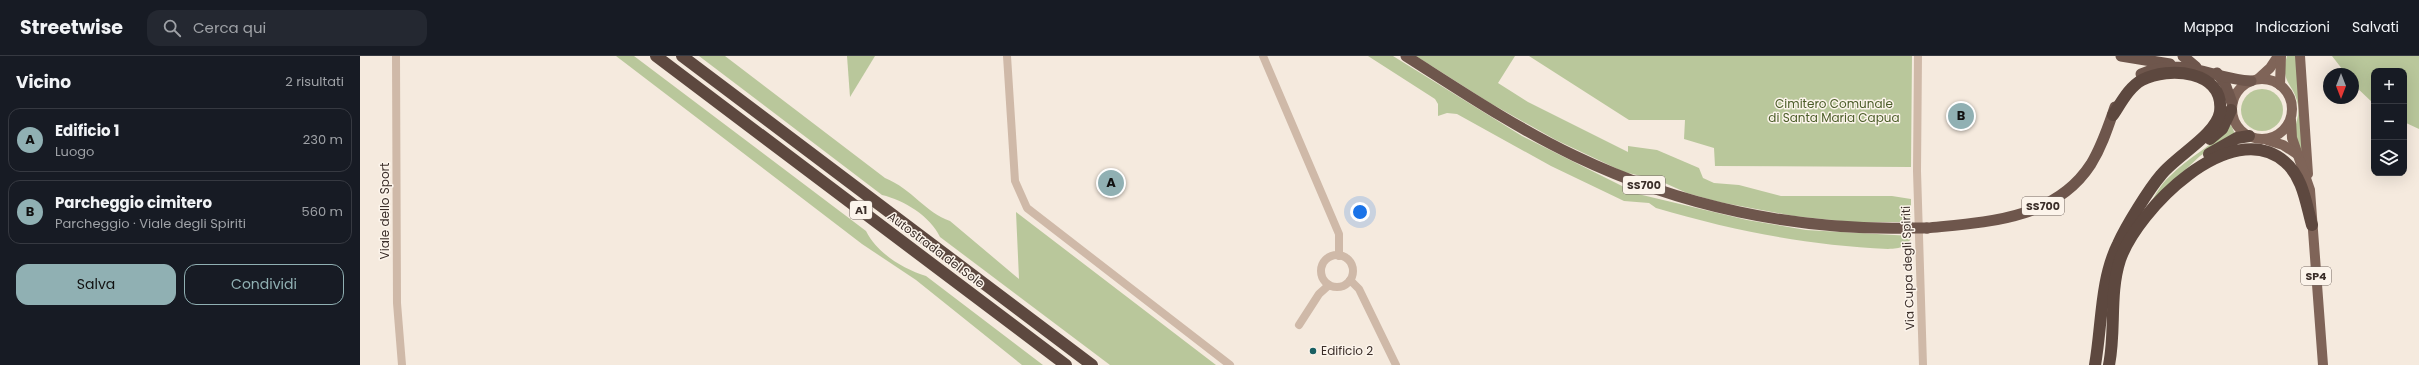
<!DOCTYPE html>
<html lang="it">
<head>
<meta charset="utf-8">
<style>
	:root { --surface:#171b24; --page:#242831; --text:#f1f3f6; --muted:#9ea1a6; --line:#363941; --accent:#90b0b3 }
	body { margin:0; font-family:Poppins,sans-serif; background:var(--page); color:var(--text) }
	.controls { position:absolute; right:12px; top:12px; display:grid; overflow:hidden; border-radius:8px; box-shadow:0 4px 16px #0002 }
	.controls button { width:36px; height:36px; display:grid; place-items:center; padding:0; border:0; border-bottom:1px solid var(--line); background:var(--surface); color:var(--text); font:20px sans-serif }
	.compass { position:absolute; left:1963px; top:12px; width:36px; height:36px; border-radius:50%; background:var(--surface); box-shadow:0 4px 16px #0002; rotate:180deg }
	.you { position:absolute; left:1000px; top:156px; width:14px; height:14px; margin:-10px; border:3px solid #fff; border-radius:50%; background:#1a73e8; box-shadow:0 0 0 6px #1a73e833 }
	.badge { display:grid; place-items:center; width:26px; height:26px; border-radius:50%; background:var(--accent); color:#111; font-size:13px; font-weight:700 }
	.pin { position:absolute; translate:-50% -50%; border:2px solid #fff; box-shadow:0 1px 4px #0006 }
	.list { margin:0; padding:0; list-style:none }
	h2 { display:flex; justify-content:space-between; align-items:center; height:52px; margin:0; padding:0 16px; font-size:17px }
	h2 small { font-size:13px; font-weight:400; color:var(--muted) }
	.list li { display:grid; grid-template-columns:26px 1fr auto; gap:12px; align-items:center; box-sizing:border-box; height:64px; margin:0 8px 8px; padding:0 8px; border:1px solid var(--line); border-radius:12px }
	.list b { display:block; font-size:15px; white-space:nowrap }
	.list p { margin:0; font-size:13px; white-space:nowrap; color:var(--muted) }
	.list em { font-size:13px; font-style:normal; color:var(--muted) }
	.actions { display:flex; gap:8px; padding:12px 16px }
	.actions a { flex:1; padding:9px 0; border:1px solid var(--accent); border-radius:12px; text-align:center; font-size:14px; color:var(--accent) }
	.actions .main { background:var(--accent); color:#111 }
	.icon { flex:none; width:22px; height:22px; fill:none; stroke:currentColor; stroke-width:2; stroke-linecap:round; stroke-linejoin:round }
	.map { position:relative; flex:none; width:2059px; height:309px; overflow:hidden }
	header { display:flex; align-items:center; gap:24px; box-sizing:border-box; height:56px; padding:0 20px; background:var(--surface); border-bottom:1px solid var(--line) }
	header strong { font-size:19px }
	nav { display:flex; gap:22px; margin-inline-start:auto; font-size:14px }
	.search { width:280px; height:36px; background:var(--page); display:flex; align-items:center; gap:10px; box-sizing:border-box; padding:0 14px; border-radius:12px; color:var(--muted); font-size:15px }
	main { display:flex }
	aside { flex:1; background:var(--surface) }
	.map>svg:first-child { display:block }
	.green { fill:#b9c79b }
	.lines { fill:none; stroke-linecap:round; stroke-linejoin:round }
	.minor { stroke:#cfb9a8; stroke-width:8 }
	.primary { stroke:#7f6458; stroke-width:10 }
	.trunk { stroke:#6e564c; stroke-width:11 }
	.motorway { stroke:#5d483f; stroke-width:12 }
	.trunk-bridge { stroke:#6e564c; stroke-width:11 }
	.poi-dot { fill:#195f62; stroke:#fcf4eb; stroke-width:1.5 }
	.labels { text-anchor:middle; stroke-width:3; stroke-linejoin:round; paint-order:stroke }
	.shield { fill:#fcf4eb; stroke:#756963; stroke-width:1 }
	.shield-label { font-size:11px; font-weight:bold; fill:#3b2e29 }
	.park-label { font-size:12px; fill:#4b5d29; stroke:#fcf4eb }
	.street-label { font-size:12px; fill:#3b2e29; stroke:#fcf4eb }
	.poi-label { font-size:12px; fill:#3b2e29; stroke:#fcf4eb; text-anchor:start }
</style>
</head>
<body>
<header>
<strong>Streetwise</strong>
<div class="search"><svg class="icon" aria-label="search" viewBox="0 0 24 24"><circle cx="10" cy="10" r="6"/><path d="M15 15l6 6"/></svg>Cerca qui</div>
<nav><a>Mappa</a><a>Indicazioni</a><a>Salvati</a></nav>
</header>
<main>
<aside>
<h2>Vicino<small>2 risultati</small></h2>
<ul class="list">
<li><span class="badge">A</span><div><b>Edificio 1</b><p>Luogo</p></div><em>230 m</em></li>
<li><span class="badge">B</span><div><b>Parcheggio cimitero</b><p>Parcheggio · Viale degli Spiriti</p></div><em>560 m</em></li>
</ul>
<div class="actions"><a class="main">Salva</a><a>Condividi</a></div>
</aside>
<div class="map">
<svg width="2059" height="309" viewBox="0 0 2059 309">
	<rect width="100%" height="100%" fill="#f5eade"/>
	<g class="green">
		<path d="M256,0H274L506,175C517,197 543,213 566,220L683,309H662L556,224L502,188Z"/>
		<path d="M339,0H365L525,122C552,133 566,157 590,165L659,223L656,156L856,309H750L580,181C570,160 544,144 522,139Z"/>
		<path d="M487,0H515L490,41Z"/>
		<path d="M1008,0H1033L1162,80L1278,138L1387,164L1446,174L1552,180C1547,192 1541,192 1528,193C1447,189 1374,175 1296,152L1289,147L1264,145L1191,110L1097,58L1087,57L1078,60V48L1075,43Z"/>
		<path d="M1056,0H1155L1138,27L1168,46L1268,96V90L1297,94L1339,112L1343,122L1354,127L1379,129L1421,140H1532L1551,143V166H1491L1434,160L1359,146L1327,137L1298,124L1264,116L1196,84L1130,47Z"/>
		<path d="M1169,0H1552L1551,111L1355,110L1354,92L1324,83L1325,64H1269Z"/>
		<path d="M1927,0H1937L1945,106C1941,96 1935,85 1935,74C1936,65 1940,58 1938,49C1934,27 1919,27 1927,0Z"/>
		<path d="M1972,0H2059V73L2044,66V15H2014V48L1993,28V18H1986Z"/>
		<circle cx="1902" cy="54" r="21"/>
		<path d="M1871,69L1875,78L1840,100L1791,146C1796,138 1801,128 1809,121C1828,101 1853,90 1871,69Z"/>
	</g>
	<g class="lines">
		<g class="minor">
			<path d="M36,0L37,247L42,309"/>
			<path d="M647,0L655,125L667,152L870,309"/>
			<path d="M903,0L979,178V200"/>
			<path d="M1558,0L1557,115L1563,309"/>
			<circle cx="977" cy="215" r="16"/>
			<path d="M990,224L999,233L1036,309"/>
			<path d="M939,269L959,238L969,229"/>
		</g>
		<g class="primary">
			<path d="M1940,0L1948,118"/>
			<circle cx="1902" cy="53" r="30"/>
			<path d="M1898,23L1910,12L1918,0"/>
			<path d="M1920,29L1921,0"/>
			<path d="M1931,64L1932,82L1950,134L1963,309"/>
			<path d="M1907,84L1923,89L1937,98"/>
		</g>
		<g class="trunk">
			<path d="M1046,0C1101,35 1156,72 1215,100C1319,150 1436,175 1551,172"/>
			<path d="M1761,0L1810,8"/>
			<path d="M1823,0L1836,11"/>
			<path d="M1857,17L1865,28L1872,47"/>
			<path d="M1781,18C1822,0 1853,23 1891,25"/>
			<path d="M1567,172C1626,166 1695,164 1731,108C1742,90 1748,71 1755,51"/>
		</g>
		<g class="motorway">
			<path d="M296,0L706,309"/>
			<path d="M322,0L732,309"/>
			<path d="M1850,83L1862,73L1871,54"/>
			<path d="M1849,98L1877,82L1889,80"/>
			<path d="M1735,309C1742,270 1740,224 1758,188C1766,170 1789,133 1801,119C1816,100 1856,79 1860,56C1865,14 1808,10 1782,24C1769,31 1761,47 1753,59"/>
			<path d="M1749,309C1756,274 1749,238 1760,204C1777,154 1871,59 1925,106C1943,121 1946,148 1952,169"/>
		</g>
		<path class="trunk-bridge" d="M1551,172H1567"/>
	</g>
	<circle class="poi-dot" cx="953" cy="295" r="4"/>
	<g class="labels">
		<g class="shield">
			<rect x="1263" y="120" width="42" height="18" rx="3"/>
			<rect x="1662" y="141" width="42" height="18" rx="3"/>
			<rect x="490" y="145" width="22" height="18" rx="3"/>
			<rect x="1941" y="211" width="30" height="18" rx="3"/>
		</g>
		<g class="shield-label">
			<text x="1284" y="133">SS700</text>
			<text x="1683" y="154">SS700</text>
			<text x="501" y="158">A1</text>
			<text x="1956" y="224">SP4</text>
		</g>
		<g class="park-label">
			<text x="1474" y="52">Cimitero Comunale<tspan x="1474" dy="14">di Santa Maria Capua</tspan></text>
		</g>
		<g class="street-label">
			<text transform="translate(25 155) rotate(-90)" y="4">Viale dello Sport</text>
			<text transform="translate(576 194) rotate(37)" y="4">Autostrada del Sole</text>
			<text transform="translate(1548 212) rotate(-92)" y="4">Via Cupa degli Spiriti</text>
		</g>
		<g class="poi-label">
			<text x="961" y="299">Edificio 2</text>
		</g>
	</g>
</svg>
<div class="controls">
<button>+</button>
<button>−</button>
<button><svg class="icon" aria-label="layers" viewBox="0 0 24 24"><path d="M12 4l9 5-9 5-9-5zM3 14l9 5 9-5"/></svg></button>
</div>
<svg class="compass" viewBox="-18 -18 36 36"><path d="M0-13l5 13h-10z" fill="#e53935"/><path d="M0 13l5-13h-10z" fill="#9ea1a6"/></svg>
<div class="you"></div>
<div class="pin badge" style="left:751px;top:127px">A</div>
<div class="pin badge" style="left:1601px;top:60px">B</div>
</div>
</main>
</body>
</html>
